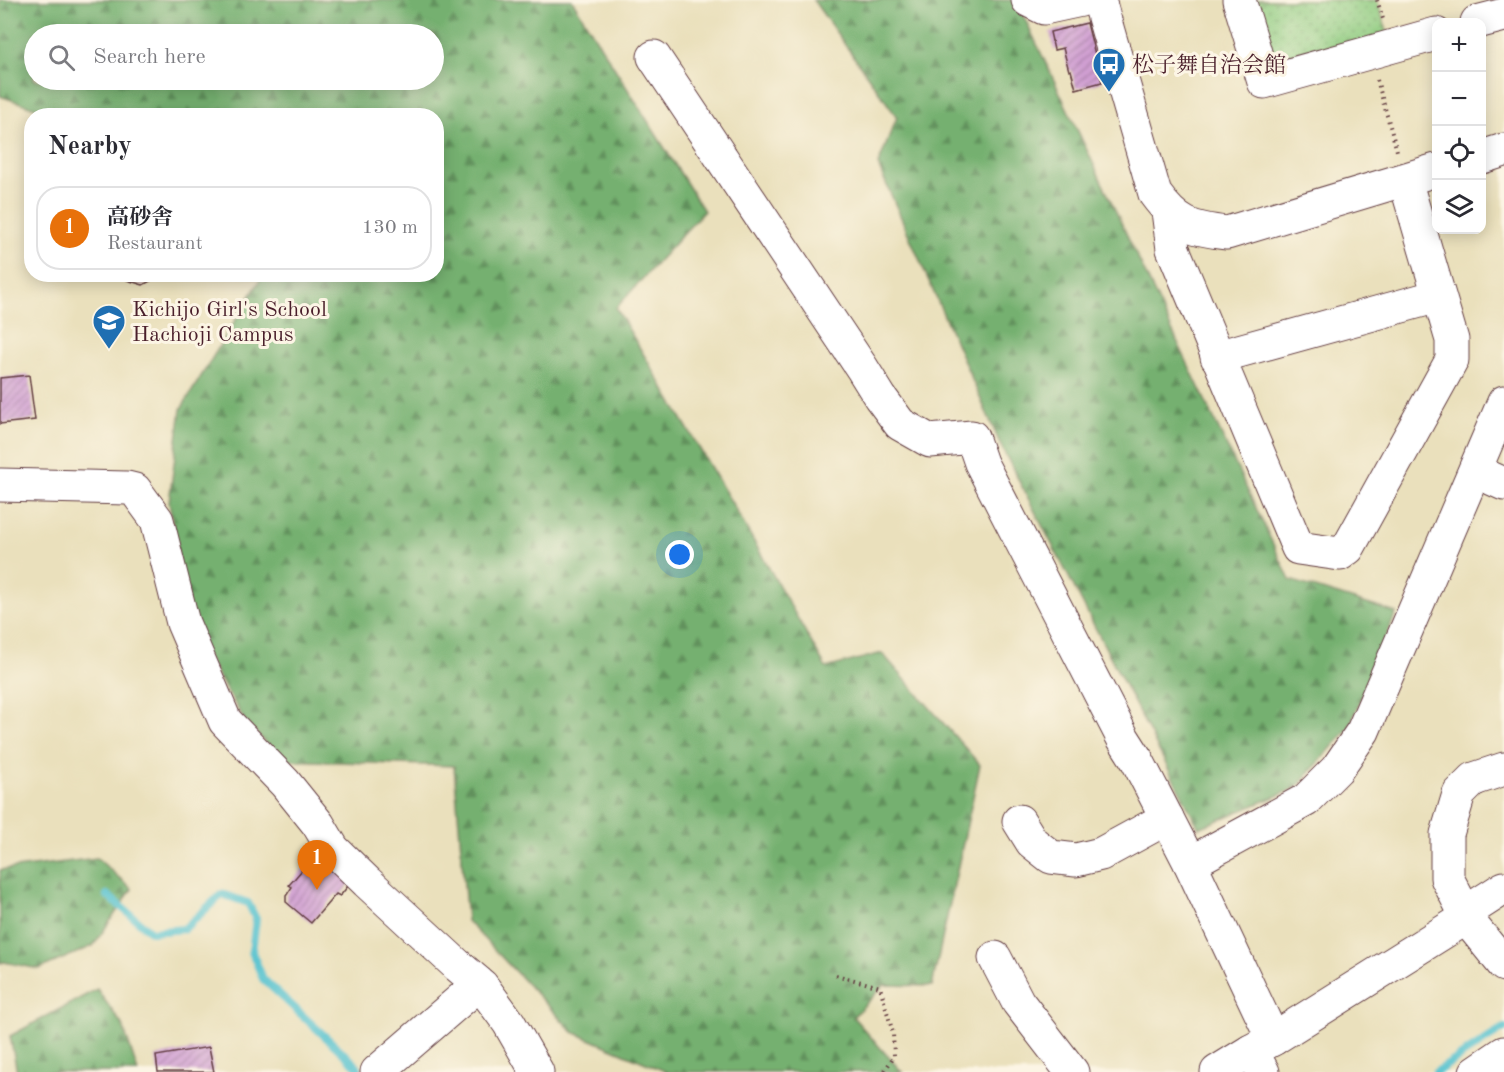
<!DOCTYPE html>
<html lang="en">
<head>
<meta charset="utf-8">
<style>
	:root { --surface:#fff; --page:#f2f2f3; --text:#2b2b33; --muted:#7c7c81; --line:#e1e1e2; --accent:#d93025 }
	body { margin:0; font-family:"Old Standard TT","Noto Serif JP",serif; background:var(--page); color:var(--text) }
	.controls { position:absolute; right:18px; top:18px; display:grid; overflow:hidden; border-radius:12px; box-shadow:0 3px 15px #0003 }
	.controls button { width:54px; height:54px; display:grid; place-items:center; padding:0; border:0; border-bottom:2px solid var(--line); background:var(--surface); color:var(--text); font:30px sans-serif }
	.you { position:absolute; left:680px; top:555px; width:21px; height:21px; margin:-15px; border:4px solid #fff; border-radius:50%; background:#1a73e8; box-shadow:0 0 0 9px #1a73e833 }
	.badge { display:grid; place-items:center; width:39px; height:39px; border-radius:50%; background:var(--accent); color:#fff; font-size:20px; font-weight:700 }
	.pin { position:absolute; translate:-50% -50px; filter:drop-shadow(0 2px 3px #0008) }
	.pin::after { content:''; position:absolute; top:32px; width:21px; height:18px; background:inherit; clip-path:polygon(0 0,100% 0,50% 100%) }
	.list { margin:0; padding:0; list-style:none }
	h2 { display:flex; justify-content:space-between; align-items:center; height:78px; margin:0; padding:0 24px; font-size:26px }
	h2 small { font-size:20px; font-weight:400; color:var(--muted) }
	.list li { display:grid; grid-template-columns:39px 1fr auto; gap:18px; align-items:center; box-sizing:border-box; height:84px; margin:0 12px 12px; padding:0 12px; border:2px solid var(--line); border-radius:24px }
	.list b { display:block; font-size:22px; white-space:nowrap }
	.list p { margin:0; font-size:20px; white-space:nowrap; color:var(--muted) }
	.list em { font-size:20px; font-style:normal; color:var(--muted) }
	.icon { flex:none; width:33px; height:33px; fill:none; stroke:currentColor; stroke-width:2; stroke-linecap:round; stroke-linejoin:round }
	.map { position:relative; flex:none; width:1504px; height:1072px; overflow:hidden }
	.search { position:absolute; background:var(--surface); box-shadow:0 3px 15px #0003; left:24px; top:24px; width:420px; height:66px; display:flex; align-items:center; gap:15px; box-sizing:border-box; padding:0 21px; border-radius:33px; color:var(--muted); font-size:22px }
	.panel { position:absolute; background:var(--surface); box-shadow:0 3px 15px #0003; left:24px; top:108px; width:420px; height:174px; border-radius:24px }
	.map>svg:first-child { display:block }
	.forest { fill:url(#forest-firs); stroke:#5f684d; stroke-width:1.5; fill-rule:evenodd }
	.park { fill:url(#park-dots); stroke:#6d7656; stroke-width:1.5 }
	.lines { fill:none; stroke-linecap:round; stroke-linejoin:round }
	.stream { stroke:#56c2cf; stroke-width:8 }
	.building { fill:url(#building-hatch) }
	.minor-casing { stroke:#623c41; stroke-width:35 }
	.path { stroke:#623c41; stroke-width:4; stroke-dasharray:1.5 4.5; stroke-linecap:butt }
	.minor { stroke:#fff; stroke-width:33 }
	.labels { text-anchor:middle; stroke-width:6; stroke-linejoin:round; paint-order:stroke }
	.poi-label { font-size:22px; fill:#4a1f2b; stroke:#fcf5e5; text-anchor:start }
</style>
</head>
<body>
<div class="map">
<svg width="1504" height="1072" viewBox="0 0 1504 1072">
	<defs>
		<pattern id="forest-firs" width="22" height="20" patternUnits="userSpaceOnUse" patternTransform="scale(1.5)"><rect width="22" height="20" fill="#74b06f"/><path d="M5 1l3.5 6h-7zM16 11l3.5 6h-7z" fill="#618f5b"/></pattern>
		<pattern id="park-dots" width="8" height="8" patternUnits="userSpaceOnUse" patternTransform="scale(1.5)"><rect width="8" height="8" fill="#90cc81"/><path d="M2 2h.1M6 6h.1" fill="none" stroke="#78a56a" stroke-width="1.8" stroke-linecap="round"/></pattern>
		<pattern id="building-hatch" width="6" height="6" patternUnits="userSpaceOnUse" patternTransform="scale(1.5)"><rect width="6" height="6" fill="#d09fd2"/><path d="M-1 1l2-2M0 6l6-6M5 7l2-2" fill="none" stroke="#ab81ab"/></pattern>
	</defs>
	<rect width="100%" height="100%" fill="#fcf5e5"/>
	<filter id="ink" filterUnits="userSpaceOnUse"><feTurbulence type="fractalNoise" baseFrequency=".0167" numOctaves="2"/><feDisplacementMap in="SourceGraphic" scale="12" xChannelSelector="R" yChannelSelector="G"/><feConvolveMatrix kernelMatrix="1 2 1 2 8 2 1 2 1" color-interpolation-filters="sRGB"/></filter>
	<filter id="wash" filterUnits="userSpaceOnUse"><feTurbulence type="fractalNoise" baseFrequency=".008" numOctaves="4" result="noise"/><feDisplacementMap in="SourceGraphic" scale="24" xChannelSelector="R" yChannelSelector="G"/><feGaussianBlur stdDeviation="1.35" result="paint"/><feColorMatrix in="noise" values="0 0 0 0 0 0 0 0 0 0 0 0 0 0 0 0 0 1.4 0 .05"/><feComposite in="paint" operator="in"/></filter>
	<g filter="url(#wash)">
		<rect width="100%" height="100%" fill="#eae0bc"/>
		<g class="forest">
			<path d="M0,0H572L704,211L616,308L733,505L826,668L882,653L980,765L932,986L884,985L853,1017L902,1072H667L573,1032L467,921L454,766L282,760L245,721L190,629L169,502L181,409L263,275L436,274V116H108L105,112H47L0,96ZM34,34H434V80H34Z"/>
			<path d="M813,0H1016L1290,580L1396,613L1349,728L1296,788L1199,828L1002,448L878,165L897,117Z"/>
			<path d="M97,858L132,889L93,946L39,969L4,962L0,963V870Z"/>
			<path d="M97,989L123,1026L138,1072H17L10,1036Z"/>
		</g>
		<path class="park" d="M1239,0H1377L1392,47L1264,82Z"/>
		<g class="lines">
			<g class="stream">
				<path d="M107,895L151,932L184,929L222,894L248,903L256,919L252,952L263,979L356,1065L360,1072"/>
				<path d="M1436,1072L1504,1028"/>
			</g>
		</g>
		<g id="blocks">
			<g class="building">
				<path d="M1087,23L1102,82L1076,89L1071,70L1069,71L1063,48L1054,50L1050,32Z"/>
				<path d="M123,274H163L143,285L127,280Z"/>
				<path d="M29,375L35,420L0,424V378Z"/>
				<path d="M325,857L352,881L340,896L336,894L311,923L286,902V896L292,887L289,885L309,862Z"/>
				<path d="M209,1047L214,1072H158L156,1056Z"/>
			</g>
		</g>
	</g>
	<g filter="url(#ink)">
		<use href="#blocks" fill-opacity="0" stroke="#623c41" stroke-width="1.5"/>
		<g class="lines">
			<g class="minor-casing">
				<g id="minor">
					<path d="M1028,0L1044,8L1081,0"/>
					<path d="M1099,0L1155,194C1177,224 1190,229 1227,233L1436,170"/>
					<path d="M1239,0L1264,82L1436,34"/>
					<path d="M1477,22L1504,15"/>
					<path d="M654,57L862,368L880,397L900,424L930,441L972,437L981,463L1123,738L1137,760L1190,863L1273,1039L1251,1051L1263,1072"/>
					<path d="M1482,157L1504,150"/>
					<path d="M1168,211L1173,249L1298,548L1340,554L1348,548L1452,360V340L1405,180"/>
					<path d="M1217,357L1438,296"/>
					<path d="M1475,471L1504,484"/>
					<path d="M0,485L127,488L135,490L157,520L183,623L225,721L285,783L318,824L333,849L367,882L457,965L482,986L509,1023L537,1072"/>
					<path d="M1504,769L1474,779L1459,794L1447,834V878L1465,913L1466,918L1504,965"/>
					<path d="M1019,821L1032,842L1051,857L1076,860L1101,854L1167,818"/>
					<path d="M1190,863L1306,800L1337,769L1363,731L1504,402"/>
					<path d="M1465,913L1504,888"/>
					<path d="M995,958L1018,1002L1072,1072"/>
					<path d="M1273,1039L1466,918"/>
					<path d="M377,1072L479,984"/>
					<path d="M1217,1072L1251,1051"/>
					<path d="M1476,1072L1504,1053"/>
				</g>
			</g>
			<g class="path">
				<path d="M1377,0L1383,19"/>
				<path d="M1377,80L1397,151"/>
				<path d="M836,975L880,987L893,1033L894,1056L884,1072"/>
			</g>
			<use href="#minor" class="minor"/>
		</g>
	</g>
	<defs>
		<g id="bus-pin" transform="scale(1.725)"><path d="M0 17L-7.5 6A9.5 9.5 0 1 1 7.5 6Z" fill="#1f6fb2" stroke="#fcf5e5"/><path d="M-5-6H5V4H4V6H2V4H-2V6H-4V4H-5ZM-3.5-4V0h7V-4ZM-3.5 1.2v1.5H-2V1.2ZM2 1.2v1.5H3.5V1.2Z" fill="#fff"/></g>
		<g id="school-pin" transform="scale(1.725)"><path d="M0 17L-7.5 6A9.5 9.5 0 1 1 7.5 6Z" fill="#1f6fb2" stroke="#fcf5e5"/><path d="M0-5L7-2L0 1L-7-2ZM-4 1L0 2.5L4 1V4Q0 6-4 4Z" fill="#fff"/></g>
	</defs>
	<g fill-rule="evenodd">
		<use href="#bus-pin" x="1109" y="64"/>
		<use href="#school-pin" x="109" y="321"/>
	</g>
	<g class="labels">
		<g class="poi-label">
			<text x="1132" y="72">松子舞自治会館</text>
			<text x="132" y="316">Kichijo Girl's School<tspan x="132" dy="25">Hachioji Campus</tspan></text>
		</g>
	</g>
</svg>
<div class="controls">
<button>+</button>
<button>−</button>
<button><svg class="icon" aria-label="locate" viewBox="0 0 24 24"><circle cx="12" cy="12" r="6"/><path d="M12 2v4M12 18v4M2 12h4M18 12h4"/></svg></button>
<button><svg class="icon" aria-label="layers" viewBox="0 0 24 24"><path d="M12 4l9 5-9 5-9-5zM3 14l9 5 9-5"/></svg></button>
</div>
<div class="you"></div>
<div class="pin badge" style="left:317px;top:890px;background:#e8710a">1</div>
<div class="search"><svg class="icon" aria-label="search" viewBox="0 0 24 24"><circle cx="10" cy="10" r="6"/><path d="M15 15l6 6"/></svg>Search here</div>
<section class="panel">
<h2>Nearby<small></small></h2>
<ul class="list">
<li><span class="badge" style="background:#e8710a">1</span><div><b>高砂舎</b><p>Restaurant</p></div><em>130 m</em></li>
</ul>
</section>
</div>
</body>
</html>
